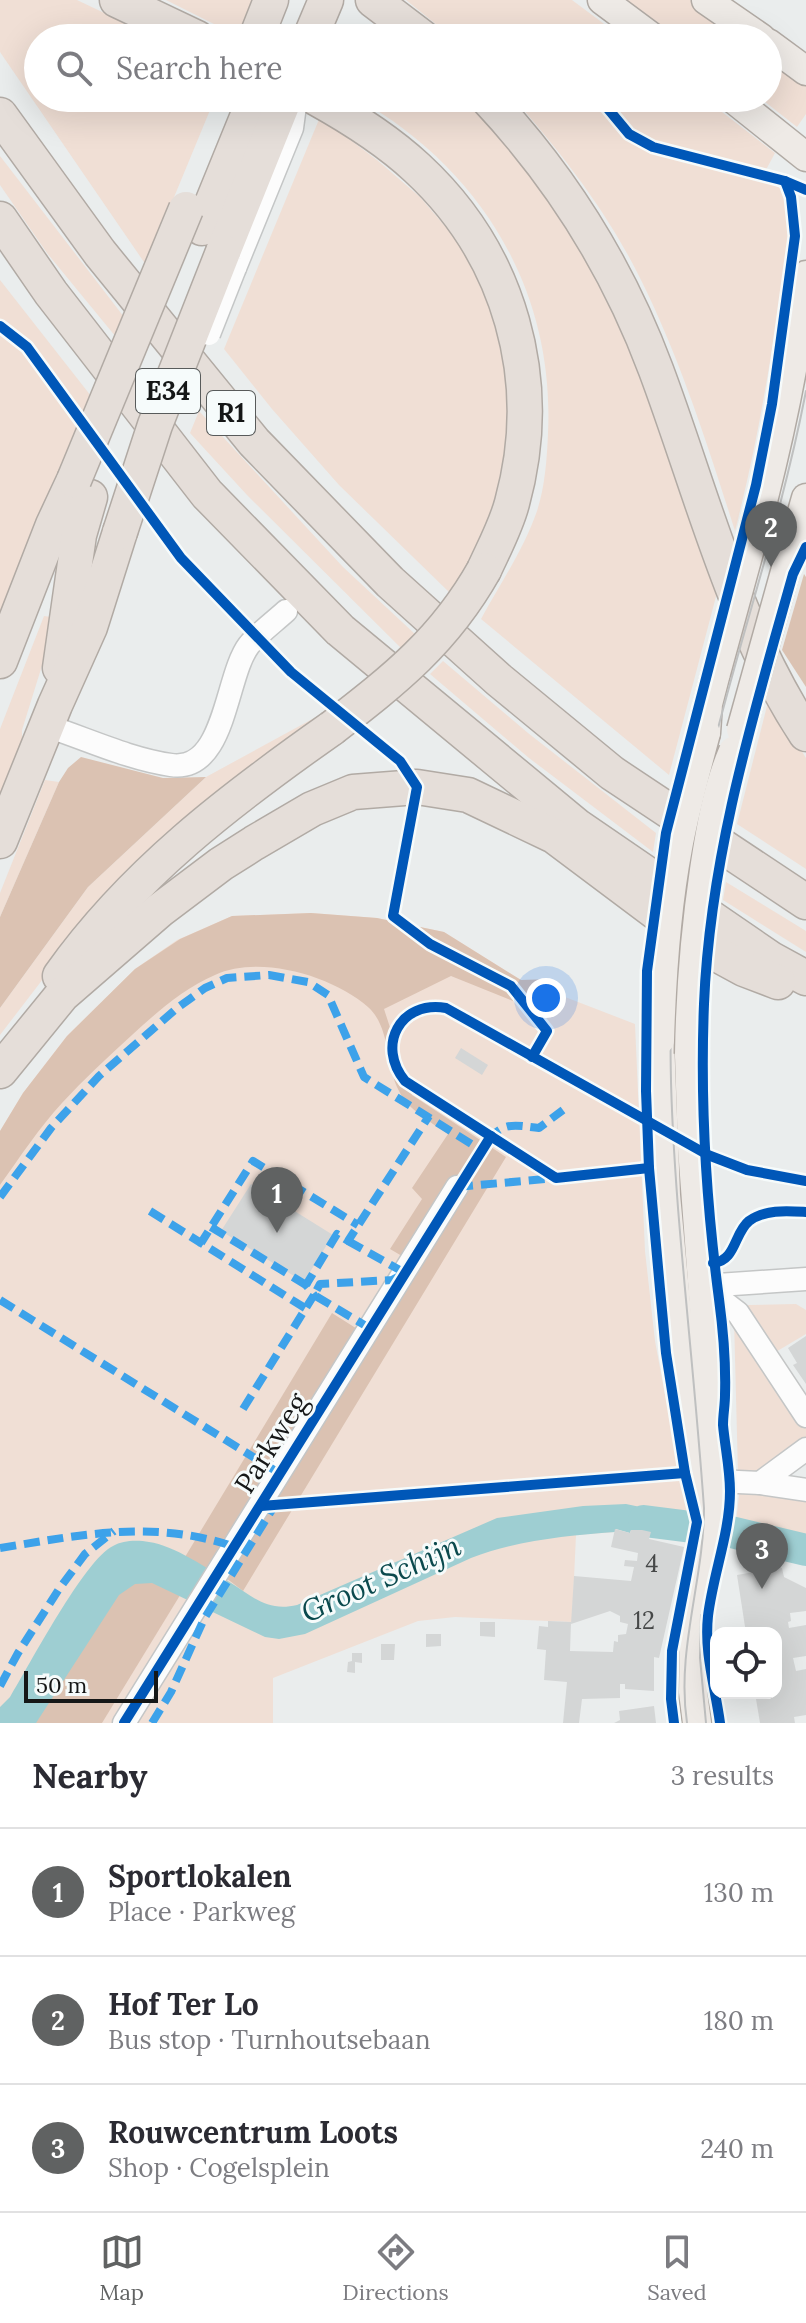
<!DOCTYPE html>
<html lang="en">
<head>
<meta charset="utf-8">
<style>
	:root { --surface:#fff; --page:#f2f2f3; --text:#2b2b33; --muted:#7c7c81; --line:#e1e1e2; --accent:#606262 }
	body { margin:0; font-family:Lora,serif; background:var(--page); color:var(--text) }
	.controls { position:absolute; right:24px; bottom:24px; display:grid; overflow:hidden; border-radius:16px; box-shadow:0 8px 32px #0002 }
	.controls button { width:72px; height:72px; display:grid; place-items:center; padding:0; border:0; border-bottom:2px solid var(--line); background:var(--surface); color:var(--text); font:40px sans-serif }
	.scale { position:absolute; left:24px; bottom:20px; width:134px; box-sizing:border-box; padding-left:8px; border:4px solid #151717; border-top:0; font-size:22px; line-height:28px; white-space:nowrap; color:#151717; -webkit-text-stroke:6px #f6fbfb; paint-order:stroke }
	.you { position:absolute; left:546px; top:998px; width:28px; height:28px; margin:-20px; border:6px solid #fff; border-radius:50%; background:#1a73e8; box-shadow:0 0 0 12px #1a73e833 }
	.badge { display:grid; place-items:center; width:52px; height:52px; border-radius:50%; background:var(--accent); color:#fff; font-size:26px; font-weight:700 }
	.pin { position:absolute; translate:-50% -66px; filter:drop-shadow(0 2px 4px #0008) }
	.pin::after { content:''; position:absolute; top:42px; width:28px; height:24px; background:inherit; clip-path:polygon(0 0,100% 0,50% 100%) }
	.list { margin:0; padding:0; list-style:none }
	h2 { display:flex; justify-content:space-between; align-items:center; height:104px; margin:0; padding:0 32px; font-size:34px }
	h2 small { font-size:26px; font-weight:400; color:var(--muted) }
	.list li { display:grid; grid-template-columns:52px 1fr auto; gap:24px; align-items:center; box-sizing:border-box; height:128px; padding:0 32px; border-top:2px solid var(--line) }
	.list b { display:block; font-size:30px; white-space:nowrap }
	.list p { margin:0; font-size:26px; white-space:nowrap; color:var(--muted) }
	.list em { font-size:26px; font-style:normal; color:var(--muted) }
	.icon { flex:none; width:44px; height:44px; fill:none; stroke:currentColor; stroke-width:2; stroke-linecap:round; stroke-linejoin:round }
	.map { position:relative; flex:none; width:806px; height:1723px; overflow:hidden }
	.search { position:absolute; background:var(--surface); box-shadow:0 8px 32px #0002; left:24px; right:24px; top:24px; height:88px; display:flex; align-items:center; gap:20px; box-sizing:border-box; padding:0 28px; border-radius:44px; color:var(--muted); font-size:30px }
	.sheet { height:488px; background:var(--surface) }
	nav { display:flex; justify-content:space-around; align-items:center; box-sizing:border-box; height:112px; border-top:2px solid var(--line); background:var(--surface); font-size:22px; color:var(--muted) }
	nav a { display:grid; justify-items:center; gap:4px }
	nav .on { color:var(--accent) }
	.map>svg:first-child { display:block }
	.green { fill:#f0dfd5 }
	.forest { fill:#dbc2b2 }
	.water { fill:#9eced2 }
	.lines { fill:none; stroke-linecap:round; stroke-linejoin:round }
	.river { stroke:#9eced2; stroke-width:32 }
	.building { fill:#d4d6d6 }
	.minor-casing { stroke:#c4c6c6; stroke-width:25 }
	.major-casing { stroke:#b1aaa4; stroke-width:31 }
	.highway-casing { stroke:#b1aaa4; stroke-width:37 }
	.minor { stroke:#fcfcfc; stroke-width:22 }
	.major { stroke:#eeeae6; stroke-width:28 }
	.highway { stroke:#e5ded9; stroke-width:34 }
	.tram { stroke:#bfc0c0; stroke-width:2 }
	.minor-bridge-casing { stroke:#c4c6c6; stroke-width:25; stroke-linecap:butt }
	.major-bridge-casing { stroke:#b1aaa4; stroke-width:31; stroke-linecap:butt }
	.highway-bridge-casing { stroke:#b1aaa4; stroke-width:37; stroke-linecap:butt }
	.minor-bridge { stroke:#fcfcfc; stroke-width:22 }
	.major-bridge { stroke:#eeeae6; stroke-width:28 }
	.highway-bridge { stroke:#e5ded9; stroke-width:34 }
	.quiet { stroke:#3da2ea; stroke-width:8; stroke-dasharray:16 8; stroke-linecap:butt }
	.cycleway-casing { stroke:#f6fbfb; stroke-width:15 }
	.cycleway { stroke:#0057b8; stroke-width:10 }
	.labels { text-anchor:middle; stroke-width:6; stroke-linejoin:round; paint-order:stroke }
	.number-label { font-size:24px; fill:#464848 }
	.shield { fill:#f6fbfb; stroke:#585b5b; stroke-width:2 }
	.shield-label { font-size:26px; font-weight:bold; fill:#151717 }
	.street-label { font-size:28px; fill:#151717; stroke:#f6fbfb }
	.water-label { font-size:30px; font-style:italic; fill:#0a494d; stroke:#f6fbfb }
</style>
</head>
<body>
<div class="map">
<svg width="806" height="1723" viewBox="0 0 806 1723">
	<rect width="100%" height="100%" fill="#eaeded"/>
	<g class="green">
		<path d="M0,0H77L157,38H38V98H215L146,265L0,52Z"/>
		<path d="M166,0H256L240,37Z"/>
		<path d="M406,0H572L623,38H453Z"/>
		<path d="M627,0H690L743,38H679Z"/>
		<path d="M768,56L806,86V114L797,127L760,98H768Z"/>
		<path d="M356,98H465L488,121L520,161L559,214L593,269L632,349L718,589L669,775L481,619C500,584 524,549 537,511C545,487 547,458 548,433C555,290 480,167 356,98Z"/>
		<path d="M513,98H704L775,153L761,179L782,189C799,232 781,299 773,343C763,406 751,469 735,531C708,446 680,358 640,278C608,213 561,152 513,98Z"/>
		<path d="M320,117L377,160L420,197L462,246L487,300L504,346L511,416L497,504L479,551L450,593L339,485L272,409L224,349Z"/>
		<path d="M0,156L124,317L116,337L47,253L0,185Z"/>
		<path d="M0,280L91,396L0,626Z"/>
		<path d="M199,411L343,567L416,635L401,648L247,495L190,433Z"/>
		<path d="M44,616L51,617L54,627L22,730V750L0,805V729Z"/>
		<path d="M443,661L528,733L656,833L653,852L529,758L430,674Z"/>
		<path d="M769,698L806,758V869L737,824Z"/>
		<path d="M327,711L244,771L172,832L89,919L0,1035V1008L88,887L206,777Z"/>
		<path d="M45,780L59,782L0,917V893Z"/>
		<path d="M726,882L806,931V952L723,900Z"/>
		<path d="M311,913L377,918L444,932L521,980L635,1024L645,1251L655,1341L688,1517L685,1539L637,1530H631L630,1533L616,1529L615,1532L576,1535L572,1622L455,1617L418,1621L273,1678V1723H0V1131L23,1093L67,1036L135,969L177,940L232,916Z"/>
		<path d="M796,1304L806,1310V1334L774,1353L749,1317L748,1305Z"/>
		<path d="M734,1319L806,1429V1439L759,1475L738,1474Z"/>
		<path d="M740,1487L806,1497V1539L736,1522Z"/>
	</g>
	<g class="forest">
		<path d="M804,574L806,577V687L782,650Z"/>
		<path d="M81,757L163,778L206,777L88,887L0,1008V917L59,782L68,768Z"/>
		<path d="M311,913L377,918L444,932L521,980L552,979L550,1016L451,976L384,1009L412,1095L506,1157L243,1591L209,1565L206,1568L185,1557L332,1313L362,1332L407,1259L390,1249L422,1199L412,1188L448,1134C431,1122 408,1110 399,1091C385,1064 391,1028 368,1007C333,976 259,954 215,975C184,988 156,1013 132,1035C108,1057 84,1079 62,1103C39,1128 20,1157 0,1185V1131L23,1093L67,1036L135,969L180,939L232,916Z"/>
		<path d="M134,1576L182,1592L102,1723H20L111,1590Z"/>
	</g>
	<g class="water">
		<path d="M626,1504L688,1517L685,1539L631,1530L630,1533L616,1529L615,1532C566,1536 517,1540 471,1558L305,1634L279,1639L265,1637L152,1583L135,1584L119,1595L36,1723H0V1707L10,1697C29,1666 85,1559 113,1546C123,1540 138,1540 149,1542C173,1545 209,1569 231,1583C253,1597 268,1612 297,1605L497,1518L583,1506Z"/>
		<path d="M736,1522L806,1539V1565L732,1546Z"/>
	</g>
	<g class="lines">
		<path class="river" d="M644,1521L731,1532L806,1550"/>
	</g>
	<g class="building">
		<path d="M461,1048L488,1065L482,1075L455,1058Z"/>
		<path d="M251,1184L333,1235L305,1280L300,1277L299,1279L221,1231Z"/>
		<path d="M806,1336V1384L793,1365L797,1363L788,1348Z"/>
		<path d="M615,1529L630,1533L631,1530H642L651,1532L649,1539L684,1547L659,1658L654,1657V1691L625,1689V1684H620V1698L582,1699L579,1723H563L567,1682L544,1680L546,1650L537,1649L539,1626L548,1627V1621L571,1622L570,1651L613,1652L614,1641L618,1642V1635L626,1634L628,1624L620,1622V1616L610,1611L571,1624L574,1576L631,1581L634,1567L624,1566L625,1560L637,1561L638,1553L611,1547Z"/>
		<path d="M755,1567L768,1570L782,1568L784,1577L806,1588V1611L790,1613L791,1621L788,1622L789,1628L806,1625V1656L793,1658L796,1671L806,1669V1715L794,1717L795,1723H760L755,1693H776V1633H746L737,1575L754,1572Z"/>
		<path d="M480,1622H495V1637L480,1636Z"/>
		<path d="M426,1634H441V1646L426,1647Z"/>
		<path d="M381,1644H395L394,1660H381Z"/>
		<path d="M352,1653H362V1663L355,1662V1673L347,1672L348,1662L352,1661Z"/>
		<path d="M654,1706L656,1723H614L620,1720L619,1711Z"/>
	</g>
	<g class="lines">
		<g class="minor-casing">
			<g id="minor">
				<path d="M235,268L292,128L296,98"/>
				<path d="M47,726C87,739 129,759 171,765C226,773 225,676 249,645C259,633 274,622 286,611"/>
				<path d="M703,1286L738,1313L806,1416"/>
				<path d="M703,1286L806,1279"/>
				<path d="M717,1481L760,1483L806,1490"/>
				<path d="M760,1483L806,1449"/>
				<path d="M124,1723L457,1187"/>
			</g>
		</g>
		<g class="major-casing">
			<g id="major">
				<path d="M602,0L653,38"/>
				<path d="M706,0L761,38"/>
				<path d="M768,43L806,71"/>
				<path d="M732,98L806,157"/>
				<path d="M763,501C782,426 798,352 806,275"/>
				<path d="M788,561L806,498"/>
				<path d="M706,733L708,704L716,673"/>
				<path d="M660,1040L666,1195L682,1367L697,1482L709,1502"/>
				<path d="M689,1054L692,1148L717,1481L709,1502L708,1542L694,1635L693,1692L697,1723"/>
			</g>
		</g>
		<g class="highway-casing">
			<g id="highway">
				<path d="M117,0L197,38"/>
				<path d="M373,0L423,38"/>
				<path d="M256,38L271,0"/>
				<path d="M310,38L326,0"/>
				<path d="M316,98C352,118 387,140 417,168C510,254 546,380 512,503C506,526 494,548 484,570"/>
				<path d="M487,98C561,177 618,268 656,370C702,493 733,623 806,734"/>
				<path d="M0,115L100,253L254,442L390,582L499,680L612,773L806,902"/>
				<path d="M0,219L51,293L207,494L340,630L577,826L771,959L806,978"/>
				<path d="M202,228L255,98"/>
				<path d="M223,252L285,98"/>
				<path d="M0,661L53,525L74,480"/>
				<path d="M60,668L79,535L90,497"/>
				<path d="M0,841L55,705L90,627L120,532"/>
				<path d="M60,976C132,874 231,799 332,728"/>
				<path d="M0,1071L62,995L160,910L221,864L254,843L312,809L353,792L417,787L468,795L554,836L698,944L744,969L778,982"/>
			</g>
		</g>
		<use href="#minor" class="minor"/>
		<use href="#major" class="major"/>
		<use href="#highway" class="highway"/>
		<g class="tram">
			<path d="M701,1615L700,1658L706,1723"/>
			<path d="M687,1723C676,1650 704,1580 704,1508C697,1408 686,1308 678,1208C671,1116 666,1022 677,931C699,746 771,573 806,391"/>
		</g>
		<g class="minor-bridge-casing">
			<path id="minor-bridge" d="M209,334L235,268"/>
		</g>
		<g class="major-bridge-casing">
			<g id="major-bridge">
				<path d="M716,673L763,501"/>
				<path d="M741,730L788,561"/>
				<path d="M660,1040C662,975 666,911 678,848C685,809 696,771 706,733"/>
				<path d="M689,1054C690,992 695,931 704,870C710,830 717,788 733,751"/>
			</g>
		</g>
		<g class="highway-bridge-casing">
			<g id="highway-bridge">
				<path d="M74,480L186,209"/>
				<path d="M120,532L155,425L223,252"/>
				<path d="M332,728C395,679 444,641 484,570"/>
			</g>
		</g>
		<use href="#minor-bridge" class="minor-bridge"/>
		<use href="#major-bridge" class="major-bridge"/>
		<use href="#highway-bridge" class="highway-bridge"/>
		<g class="quiet">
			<path d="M488,1141C504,1120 517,1126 539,1128L563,1110"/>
			<path d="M457,1187L556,1178"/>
			<path d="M0,1197L51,1128L99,1076L176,1009L205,988L227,978L269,975L308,982L328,995L364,1077L481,1150"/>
			<path d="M150,1211L201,1243"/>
			<path d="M211,1227L306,1285"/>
			<path d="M348,1241L405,1273"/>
			<path d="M0,1300L279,1473"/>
			<path d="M305,1308L201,1243L253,1161L358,1225"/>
			<path d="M371,1329L314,1295L320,1284L392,1280L405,1273"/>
			<path d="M243,1409L314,1295L306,1285L337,1234L348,1241L429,1116"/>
			<path d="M0,1548C81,1535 154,1519 235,1547"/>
			<path d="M0,1686L18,1653L59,1589L85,1554L114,1531"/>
			<path d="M152,1723L171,1692L204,1619L275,1505"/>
		</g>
		<g class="cycleway-casing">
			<g id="cycleway">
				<path d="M599,98L629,134L653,147L785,181L806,190"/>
				<path d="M0,326L27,347L181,558L291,672L400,761L417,787L393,916L430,944L511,986L547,1031L532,1057"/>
				<path d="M649,1168L556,1178L405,1081C376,1046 400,1000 446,1008L708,1155L747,1170L806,1181"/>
				<path d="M713,1263C736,1261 734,1233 749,1221C765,1209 788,1211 806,1212"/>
				<path d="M261,1506L685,1473"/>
				<path d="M124,1723L491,1136"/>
				<path d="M674,1723L671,1699L672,1651L697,1522L685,1473L666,1353L660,1289L649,1168L646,1091L647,971L666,833L756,485L772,404L795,236L791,197L785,181"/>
				<path d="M720,1723C715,1686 704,1653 708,1616C713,1574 730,1533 730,1491C730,1469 725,1447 723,1425C723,1415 725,1405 725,1395C726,1364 723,1329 719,1299C706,1201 700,1103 704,1004C710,856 753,716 793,574L806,547"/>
			</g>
		</g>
		<use href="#cycleway" class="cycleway"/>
	</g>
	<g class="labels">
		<g class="number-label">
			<text x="652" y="1572">4</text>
			<text x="644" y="1629">12</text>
		</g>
		<g class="shield">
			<rect x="136" y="369" width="64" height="44" rx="6"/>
			<rect x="207" y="391" width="48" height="44" rx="6"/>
		</g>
		<g class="shield-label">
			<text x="168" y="400">E34</text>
			<text x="231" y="422">R1</text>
		</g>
		<g class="street-label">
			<text transform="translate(271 1443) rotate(-58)" y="10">Parkweg</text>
		</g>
		<g class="water-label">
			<text transform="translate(381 1579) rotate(-24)" y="10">Groot Schijn</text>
		</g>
	</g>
</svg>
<div class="controls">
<button><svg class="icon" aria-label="locate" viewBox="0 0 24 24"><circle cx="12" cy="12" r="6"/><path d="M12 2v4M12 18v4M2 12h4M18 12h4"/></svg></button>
</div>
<div class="scale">50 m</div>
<div class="you"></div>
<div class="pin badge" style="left:277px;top:1233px">1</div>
<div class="pin badge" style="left:771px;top:567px">2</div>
<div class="pin badge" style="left:762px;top:1589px">3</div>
<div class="search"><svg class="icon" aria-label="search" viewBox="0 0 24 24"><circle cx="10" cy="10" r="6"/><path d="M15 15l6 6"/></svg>Search here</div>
</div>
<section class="sheet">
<h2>Nearby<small>3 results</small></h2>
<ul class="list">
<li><span class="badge">1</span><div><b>Sportlokalen</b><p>Place · Parkweg</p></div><em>130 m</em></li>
<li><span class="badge">2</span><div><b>Hof Ter Lo</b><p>Bus stop · Turnhoutsebaan</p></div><em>180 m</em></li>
<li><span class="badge">3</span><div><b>Rouwcentrum Loots</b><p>Shop · Cogelsplein</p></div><em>240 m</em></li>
</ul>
</section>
<nav>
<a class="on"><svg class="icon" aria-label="map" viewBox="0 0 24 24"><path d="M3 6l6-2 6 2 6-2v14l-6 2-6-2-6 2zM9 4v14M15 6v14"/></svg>Map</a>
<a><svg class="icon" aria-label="directions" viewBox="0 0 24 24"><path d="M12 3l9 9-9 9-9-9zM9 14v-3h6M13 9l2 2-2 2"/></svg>Directions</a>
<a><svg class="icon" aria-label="saved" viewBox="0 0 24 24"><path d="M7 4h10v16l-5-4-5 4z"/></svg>Saved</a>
</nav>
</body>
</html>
